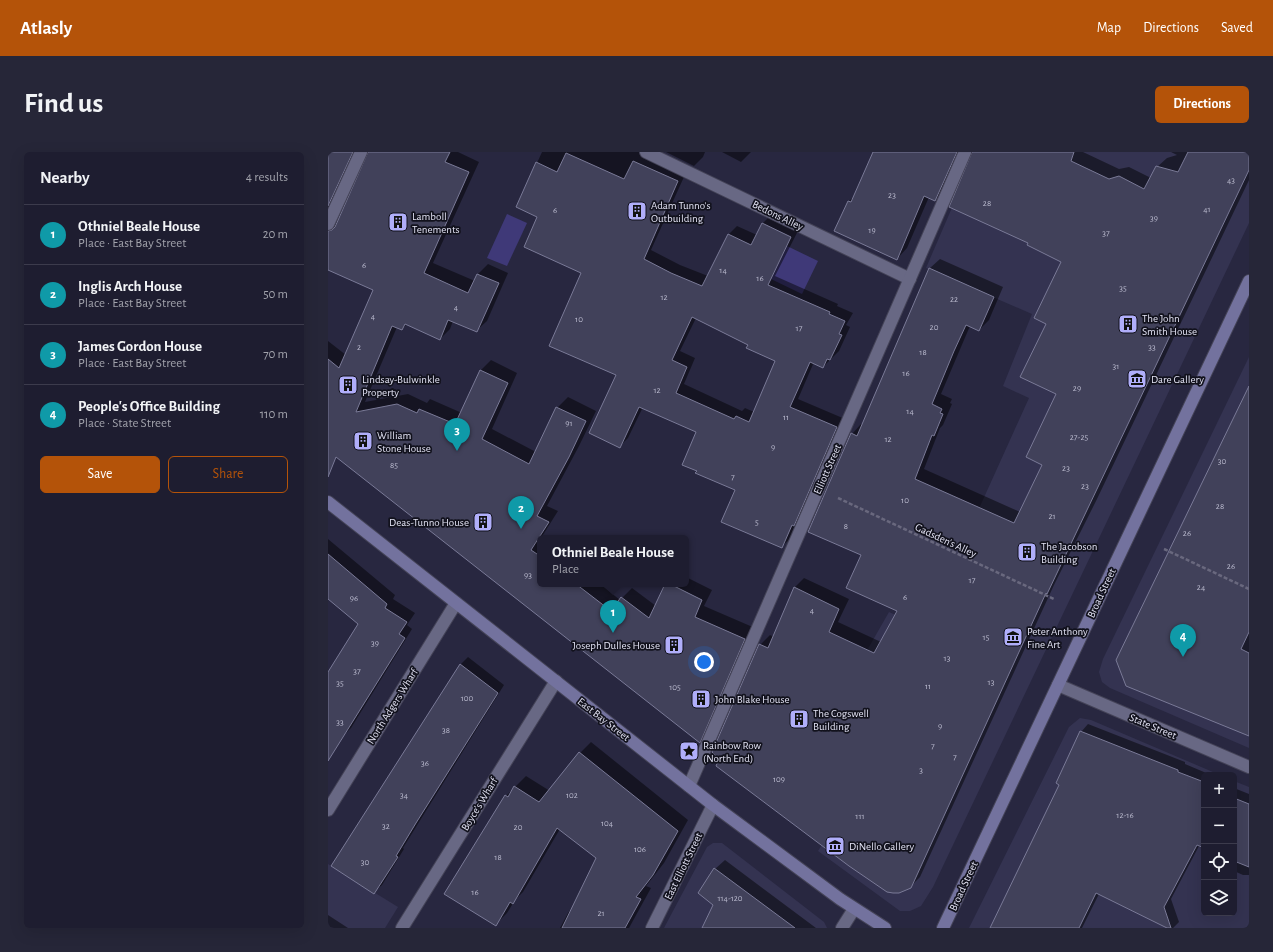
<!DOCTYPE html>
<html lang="en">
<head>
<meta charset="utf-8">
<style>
	:root { --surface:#1e1d30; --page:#262638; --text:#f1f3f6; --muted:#a1a2ab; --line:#3c3b4c; --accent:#b45309 }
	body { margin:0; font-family:"Alegreya Sans",sans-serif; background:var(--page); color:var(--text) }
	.controls { position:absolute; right:12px; bottom:12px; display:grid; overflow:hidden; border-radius:6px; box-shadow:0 4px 16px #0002 }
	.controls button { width:36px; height:36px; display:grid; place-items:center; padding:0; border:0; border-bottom:1px solid var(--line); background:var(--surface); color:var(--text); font:20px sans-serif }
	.you { position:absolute; left:376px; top:510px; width:14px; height:14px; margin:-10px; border:3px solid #fff; border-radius:50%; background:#1a73e8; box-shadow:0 0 0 6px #1a73e833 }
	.badge { display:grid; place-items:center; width:26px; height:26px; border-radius:50%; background:var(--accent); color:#fff; font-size:13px; font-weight:700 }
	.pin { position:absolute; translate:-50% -33px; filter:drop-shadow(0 1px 2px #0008) }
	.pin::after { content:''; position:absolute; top:21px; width:14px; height:12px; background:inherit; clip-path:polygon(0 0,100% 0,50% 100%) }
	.popup { position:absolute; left:209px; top:383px; width:152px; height:52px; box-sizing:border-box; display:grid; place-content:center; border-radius:6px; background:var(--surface); filter:drop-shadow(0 1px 3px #0005); font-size:13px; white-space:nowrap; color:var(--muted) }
	.popup b { font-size:15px; color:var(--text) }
	.popup::after { content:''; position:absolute; left:50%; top:100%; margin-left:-8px; border:8px solid transparent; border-top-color:var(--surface) }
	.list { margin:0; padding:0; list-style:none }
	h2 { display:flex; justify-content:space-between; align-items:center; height:52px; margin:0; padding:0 16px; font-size:17px }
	h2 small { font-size:13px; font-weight:400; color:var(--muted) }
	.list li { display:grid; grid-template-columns:26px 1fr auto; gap:12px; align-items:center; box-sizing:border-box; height:60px; padding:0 16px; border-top:1px solid var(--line) }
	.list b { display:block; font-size:15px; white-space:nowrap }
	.list p { margin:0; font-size:13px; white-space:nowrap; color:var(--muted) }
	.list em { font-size:13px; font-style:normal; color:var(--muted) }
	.actions { display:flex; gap:8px; padding:12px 16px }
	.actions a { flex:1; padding:9px 0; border:1px solid var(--accent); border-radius:6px; text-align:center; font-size:14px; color:var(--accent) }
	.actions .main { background:var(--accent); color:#fff }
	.icon { flex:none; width:22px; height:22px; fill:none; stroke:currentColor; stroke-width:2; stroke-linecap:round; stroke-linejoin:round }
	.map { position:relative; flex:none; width:921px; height:776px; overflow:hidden; border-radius:6px }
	header { display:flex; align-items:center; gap:24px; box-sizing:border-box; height:56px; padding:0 20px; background:var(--accent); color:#fff }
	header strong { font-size:19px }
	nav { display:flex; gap:22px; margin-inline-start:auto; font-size:14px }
	.intro { display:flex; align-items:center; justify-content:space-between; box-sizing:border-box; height:96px; padding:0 24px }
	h1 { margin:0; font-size:28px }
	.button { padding:10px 18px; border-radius:6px; background:var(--accent); color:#fff; font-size:14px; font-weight:700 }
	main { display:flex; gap:24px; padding:0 24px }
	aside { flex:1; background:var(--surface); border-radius:6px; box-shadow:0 4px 16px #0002 }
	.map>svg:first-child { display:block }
	.built { fill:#343351 }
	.green { fill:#3f3978 }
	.shadow { fill:#0007; fill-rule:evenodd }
	.building { fill:#41415a; stroke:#7a7a97; fill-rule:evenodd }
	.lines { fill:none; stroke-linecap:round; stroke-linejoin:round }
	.lane-casing { stroke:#444357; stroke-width:14 }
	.street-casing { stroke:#444357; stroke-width:14 }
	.secondary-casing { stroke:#444357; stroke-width:14 }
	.path { stroke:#69687e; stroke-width:2.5; stroke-dasharray:4 2; stroke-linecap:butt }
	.lane { stroke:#686884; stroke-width:12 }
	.street { stroke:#686884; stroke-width:12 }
	.secondary { stroke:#73729e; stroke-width:12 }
	.labels { text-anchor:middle; stroke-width:3.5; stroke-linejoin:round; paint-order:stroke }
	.number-label { font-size:9px; fill:#babace }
	.poi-label { font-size:11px; fill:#e3e3f4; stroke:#12121d; text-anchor:start }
	.street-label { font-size:11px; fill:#e3e3f4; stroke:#12121d }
</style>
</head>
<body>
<header>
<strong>Atlasly</strong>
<nav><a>Map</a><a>Directions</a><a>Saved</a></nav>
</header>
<div class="intro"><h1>Find us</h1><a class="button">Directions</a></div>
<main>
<aside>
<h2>Nearby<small>4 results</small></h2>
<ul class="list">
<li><span class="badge" style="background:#0f9aa8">1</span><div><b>Othniel Beale House</b><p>Place · East Bay Street</p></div><em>20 m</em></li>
<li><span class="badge" style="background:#0f9aa8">2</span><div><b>Inglis Arch House</b><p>Place · East Bay Street</p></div><em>50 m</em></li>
<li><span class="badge" style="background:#0f9aa8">3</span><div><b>James Gordon House</b><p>Place · East Bay Street</p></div><em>70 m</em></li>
<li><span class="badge" style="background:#0f9aa8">4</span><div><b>People's Office Building</b><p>Place · State Street</p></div><em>110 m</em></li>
</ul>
<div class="actions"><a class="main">Save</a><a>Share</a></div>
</aside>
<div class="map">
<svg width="921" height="776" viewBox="0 0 921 776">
	<rect width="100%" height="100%" fill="#282740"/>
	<g class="built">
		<path d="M648,0H921V71L605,735L593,754L582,759H572L490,699L564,584L509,551L561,460L614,484L630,403L701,246L675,234L704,162L598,116Z"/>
		<path d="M921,205V596L782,536L774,530L771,520L775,507Z"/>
		<path d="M752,566L763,568L892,623H876V761H906V629L921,635V776H641L741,575Z"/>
		<path d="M385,691H394L496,770L499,776H336L379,695Z"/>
		<path d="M0,712L70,755L57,776H0Z"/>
	</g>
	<g class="green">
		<path d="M179,62L199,71L179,114L159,106Z"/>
		<path d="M459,94L490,109L474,142L443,127Z"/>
	</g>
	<g class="shadow">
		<path d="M0,0H30L8,69H11L41,0H130L151,10L105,111L147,129L150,122L160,112L180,121L159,169L148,179L125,169L122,177L112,187L79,172L74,177L69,175L37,250L80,242L99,251L102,247L134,261L153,218L163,208L189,221L164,277L208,300L229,256L240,245L268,259L251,294L219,354L230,359L213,386H212V432H272L292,448L304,436L328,454L338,432H358V425L384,438L376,454L427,476L382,579L372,589L0,298V189L18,203L46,138L0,117Z"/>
		<path d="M214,0H326L360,16L323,98L352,113L380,124L401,82L409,74L429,83L435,71L443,63L471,77L447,124L510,152L509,154L525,161L518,173L522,175L511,199L495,215L486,210L470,247L517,267L474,364L469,369L462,387L453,395L408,337L370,318L369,280L315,255L300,286L292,294L290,222L254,120L210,65L189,55ZM368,166L421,192L448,208L426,260L417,256L414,259L356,232L367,206L352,199Z"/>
		<path d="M338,0H377L375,5L366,14Z"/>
		<path d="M394,0H423L413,10Z"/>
		<path d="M546,0H634L618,37L607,48L601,45L579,96L569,107L507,78L521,49L527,44Z"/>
		<path d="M648,0H755L791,17L801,15L823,26L828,16L839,6L849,3L843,0H921V28L769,347L726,433L592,725L582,735L432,493L442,483L446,485L466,436L476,426L521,447L510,470L553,490L570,459L535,403L524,282L533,272L535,273L602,116L612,107L675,135L661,168L651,178L642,174L636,188L613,242L624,247L622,251L624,252L615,273L612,276L596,317L692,360L716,313L730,242L719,171L735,110L701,91Z"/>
		<path d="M921,236V583L798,533Z"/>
		<path d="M0,387L67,443L65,447L87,461L79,473L84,477L23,576L15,584L0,607V522L31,472L0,446Z"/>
		<path d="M140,505L176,533L75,696L76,697L54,733L46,740L132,513Z"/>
		<path d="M760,572L857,610V612L883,623H876V698L871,694L843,747L851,770L845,776H841L771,742L754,776H664L732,633L753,580Z"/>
		<path d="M263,590L360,668L336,711L318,734L323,736L301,776H232L240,761L245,755L269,705L232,677L195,740L187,748L179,761L168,772L178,644L198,624L222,639L252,601Z"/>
		<path d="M906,636L921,642V723H915L906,719Z"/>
		<path d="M397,708L488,776H375L387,752L371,740L387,717Z"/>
		<path d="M0,763L20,776H0Z"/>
	</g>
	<g class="building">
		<path d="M0,0H25L0,54Z"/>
		<path d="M40,0H122L117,10L141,20L96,121L140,141L149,122L171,131L149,180L120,168L112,188L77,172L74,178L64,174L28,260L69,252L89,261L91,257L127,272L152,218L180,231L154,287L201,312L228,255L258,269L241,305L209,364L221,370L203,398L212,404V432H248L283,459L293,445L321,466L337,432H342L374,448L367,465L417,487L372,591L8,305L0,325V207L11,216L45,138L0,118V79L4,78L7,75Z"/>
		<path d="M545,0H629L607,49L596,44L569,108L506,79L520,49L523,50Z"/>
		<path d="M644,0H746L743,9L781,27L791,24L816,37L828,14L850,20L860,0H921V18L759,358L719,442L718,441L583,736L571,741H565L559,740L521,714L388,614L391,607L384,600L431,492L440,496L466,435L511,457L501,480L546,501L569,459L518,436L533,403L480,380L523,281L529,284L601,116L666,145L651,179L638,173L626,199L604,252L614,257L612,261L615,262L606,284L604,283L587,327L686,371L714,313L698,305L728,242L692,225L718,172L706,166L733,110L699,93L700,91L621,55Z"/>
		<path d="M238,1L296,27L305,9L350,29L316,107L343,121L374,134L400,82L423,93L434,71L463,85L440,133L502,160L501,162L517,169L511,182L514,183L502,208L499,207L495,216L482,210L462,255L509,275L466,374L464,373L454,396L393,370L407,338L367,321L369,319L354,313L368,280L311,255L292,296L261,281L288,223L221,194L253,121L196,95L209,65L188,55L208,10L229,20ZM364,165L420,193L418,196L447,209L421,270L408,264L406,267L348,241L359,215L344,208Z"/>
		<path d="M921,234V480L913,497L921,501V584L798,534L788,508Z"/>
		<path d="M0,402L59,452L57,456L79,470L71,482L77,486L0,609V520L30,472L0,447Z"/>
		<path d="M132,512L170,541L88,671L68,704L70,705L46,742L3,714Z"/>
		<path d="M752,579L850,618V620L876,630V696L869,693L836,755L843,776H839L768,741L751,776H662L731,633L728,631Z"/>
		<path d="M251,600L350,679L325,723L308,745L313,747L297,776H234L268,706L229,676L185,752L182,750L168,774L116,742L177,643L180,645L186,634L211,650Z"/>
		<path d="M906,646L921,652V715L906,709Z"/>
		<path d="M386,716L467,776H374L385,753L370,741Z"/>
	</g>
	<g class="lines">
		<g class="lane-casing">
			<path id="lane" d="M318,0L582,127"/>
		</g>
		<g class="street-casing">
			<g id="street">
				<path d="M0,72L33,0"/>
				<path d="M730,533L921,615"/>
				<path d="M361,634L637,0"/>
				<path d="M0,658L128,451"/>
				<path d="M74,776L228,529"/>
				<path d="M324,776L385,653"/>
				<path d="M514,776L526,757"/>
			</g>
		</g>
		<g class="secondary-casing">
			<g id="secondary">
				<path d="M0,350L385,653L512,747L557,776"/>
				<path d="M615,776L921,129"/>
			</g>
		</g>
		<g class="path">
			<path d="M510,346L726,447"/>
			<path d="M836,397L921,437"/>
		</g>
		<use href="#lane" class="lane"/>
		<use href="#street" class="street"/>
		<use href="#secondary" class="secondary"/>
	</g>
	<defs>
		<g id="building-square" transform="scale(1)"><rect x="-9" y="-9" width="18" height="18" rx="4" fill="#b0aefa" stroke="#12121d"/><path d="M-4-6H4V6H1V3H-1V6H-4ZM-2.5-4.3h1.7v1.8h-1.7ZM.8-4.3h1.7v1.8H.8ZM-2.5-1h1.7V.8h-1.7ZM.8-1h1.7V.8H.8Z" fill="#111"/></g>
		<g id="museum-square" transform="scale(1)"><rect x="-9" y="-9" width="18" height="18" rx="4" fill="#b0aefa" stroke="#12121d"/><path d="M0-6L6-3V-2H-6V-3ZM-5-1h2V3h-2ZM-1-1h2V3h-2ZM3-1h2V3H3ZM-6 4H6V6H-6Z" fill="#111"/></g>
		<g id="sight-square" transform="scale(1)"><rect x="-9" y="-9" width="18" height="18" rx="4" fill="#b0aefa" stroke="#12121d"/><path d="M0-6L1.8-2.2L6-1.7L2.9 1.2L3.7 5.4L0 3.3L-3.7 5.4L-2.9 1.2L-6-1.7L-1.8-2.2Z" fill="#111"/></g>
	</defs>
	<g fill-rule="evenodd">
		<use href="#building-square" x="309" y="59"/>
		<use href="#building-square" x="70" y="70"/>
		<use href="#building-square" x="800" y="172"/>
		<use href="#museum-square" x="809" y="227"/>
		<use href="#building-square" x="20" y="233"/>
		<use href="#building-square" x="35" y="289"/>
		<use href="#building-square" x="155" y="370"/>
		<use href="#building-square" x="699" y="400"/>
		<use href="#museum-square" x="685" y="485"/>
		<use href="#building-square" x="346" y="493"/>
		<use href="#building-square" x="373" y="547"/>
		<use href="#building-square" x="471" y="567"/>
		<use href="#sight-square" x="361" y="599"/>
		<use href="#museum-square" x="507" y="694"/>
	</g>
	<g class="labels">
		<g class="number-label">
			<text x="903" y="31">43</text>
			<text x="564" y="46">23</text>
			<text x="659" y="54">28</text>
			<text x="879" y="60">41</text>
			<text x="227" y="61">6</text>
			<text x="826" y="69">39</text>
			<text x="544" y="81">19</text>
			<text x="778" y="84">37</text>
			<text x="36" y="116">6</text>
			<text x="395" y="121">14</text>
			<text x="432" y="129">16</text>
			<text x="795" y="139">35</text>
			<text x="336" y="148">12</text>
			<text x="626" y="150">22</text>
			<text x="128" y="158">4</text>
			<text x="45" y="167">4</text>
			<text x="251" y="170">10</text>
			<text x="606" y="178">20</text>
			<text x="471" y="179">17</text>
			<text x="31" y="198">2</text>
			<text x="824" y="198">33</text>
			<text x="595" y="203">18</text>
			<text x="788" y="217">31</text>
			<text x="578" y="224">16</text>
			<text x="749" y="239">29</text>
			<text x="329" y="241">12</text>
			<text x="582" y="262">14</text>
			<text x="458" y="268">11</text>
			<text x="241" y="274">91</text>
			<text x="751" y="288">27-25</text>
			<text x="560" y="290">12</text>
			<text x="445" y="298">9</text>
			<text x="894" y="312">30</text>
			<text x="66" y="316">85</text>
			<text x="738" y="319">23</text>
			<text x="405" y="328">7</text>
			<text x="757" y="337">23</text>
			<text x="577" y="351">10</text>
			<text x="892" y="357">28</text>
			<text x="724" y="367">21</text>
			<text x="429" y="373">5</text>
			<text x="518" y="377">8</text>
			<text x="859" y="384">26</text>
			<text x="903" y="417">26</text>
			<text x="200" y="426">93</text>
			<text x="644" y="431">17</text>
			<text x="873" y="438">24</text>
			<text x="577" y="448">6</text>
			<text x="26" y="449">96</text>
			<text x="484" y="461">4</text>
			<text x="658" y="488">15</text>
			<text x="47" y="494">39</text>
			<text x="619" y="509">13</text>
			<text x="29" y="522">37</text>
			<text x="663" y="533">13</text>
			<text x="12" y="534">35</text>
			<text x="600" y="537">11</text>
			<text x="347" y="538">105</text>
			<text x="139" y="549">100</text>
			<text x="12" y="573">33</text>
			<text x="612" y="577">9</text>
			<text x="118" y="581">38</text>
			<text x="605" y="597">7</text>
			<text x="627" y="608">7</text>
			<text x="97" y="614">36</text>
			<text x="593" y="621">3</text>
			<text x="451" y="630">109</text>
			<text x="76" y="646">34</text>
			<text x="244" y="646">102</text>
			<text x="797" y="666">12-16</text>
			<text x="532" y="667">111</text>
			<text x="279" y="674">104</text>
			<text x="58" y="677">32</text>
			<text x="190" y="678">20</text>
			<text x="312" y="700">106</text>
			<text x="170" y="708">18</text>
			<text x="37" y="713">30</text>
			<text x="147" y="743">16</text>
			<text x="402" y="749">114-120</text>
			<text x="273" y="764">21</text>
		</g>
		<g class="poi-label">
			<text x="323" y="57">Adam Tunno's<tspan x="323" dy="13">Outbuilding</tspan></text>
			<text x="84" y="68">Lamboll<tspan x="84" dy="13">Tenements</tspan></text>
			<text x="814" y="170">The John<tspan x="814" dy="13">Smith House</tspan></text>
			<text x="34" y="231">Lindsay-Bulwinkle<tspan x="34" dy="13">Property</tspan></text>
			<text x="823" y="231">Dare Gallery</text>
			<text x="49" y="287">William<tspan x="49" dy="13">Stone House</tspan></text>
			<text x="141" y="374" text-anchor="end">Deas-Tunno House</text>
			<text x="713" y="398">The Jacobson<tspan x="713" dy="13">Building</tspan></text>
			<text x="699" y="483">Peter Anthony<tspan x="699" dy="13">Fine Art</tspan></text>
			<text x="332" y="497" text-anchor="end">Joseph Dulles House</text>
			<text x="387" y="551">John Blake House</text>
			<text x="485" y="565">The Cogswell<tspan x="485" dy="13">Building</tspan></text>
			<text x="375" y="597">Rainbow Row<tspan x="375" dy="13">(North End)</tspan></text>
			<text x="521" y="698">DiNello Gallery</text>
		</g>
		<g class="street-label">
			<text transform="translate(450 63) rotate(26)" y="4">Bedons Alley</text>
			<text transform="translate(499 317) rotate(-66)" y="4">Elliott Street</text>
			<text transform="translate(618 388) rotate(25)" y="4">Gadsden's Alley</text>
			<text transform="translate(773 441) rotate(-65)" y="4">Broad Street</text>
			<text transform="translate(64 554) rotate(-58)" y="4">North Adgers Wharf</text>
			<text transform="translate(276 567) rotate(38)" y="4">East Bay Street</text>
			<text transform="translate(825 574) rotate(23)" y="4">State Street</text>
			<text transform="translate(151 652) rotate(-59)" y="4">Boyce's Wharf</text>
			<text transform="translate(355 714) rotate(-64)" y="4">East Elliott Street</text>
			<text transform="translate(635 734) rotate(-65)" y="4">Broad Street</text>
		</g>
	</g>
</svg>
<div class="controls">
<button>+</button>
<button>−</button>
<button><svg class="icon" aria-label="locate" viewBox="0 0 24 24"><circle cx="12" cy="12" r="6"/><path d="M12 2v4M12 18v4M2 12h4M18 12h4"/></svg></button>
<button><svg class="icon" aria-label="layers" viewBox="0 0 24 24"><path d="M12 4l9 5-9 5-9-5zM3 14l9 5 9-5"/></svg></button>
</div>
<div class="you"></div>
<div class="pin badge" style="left:285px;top:481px;background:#0f9aa8">1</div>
<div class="popup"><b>Othniel Beale House</b>Place</div>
<div class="pin badge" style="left:193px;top:377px;background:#0f9aa8">2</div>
<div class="pin badge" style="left:129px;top:299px;background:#0f9aa8">3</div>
<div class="pin badge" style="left:855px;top:505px;background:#0f9aa8">4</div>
</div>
</main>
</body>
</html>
